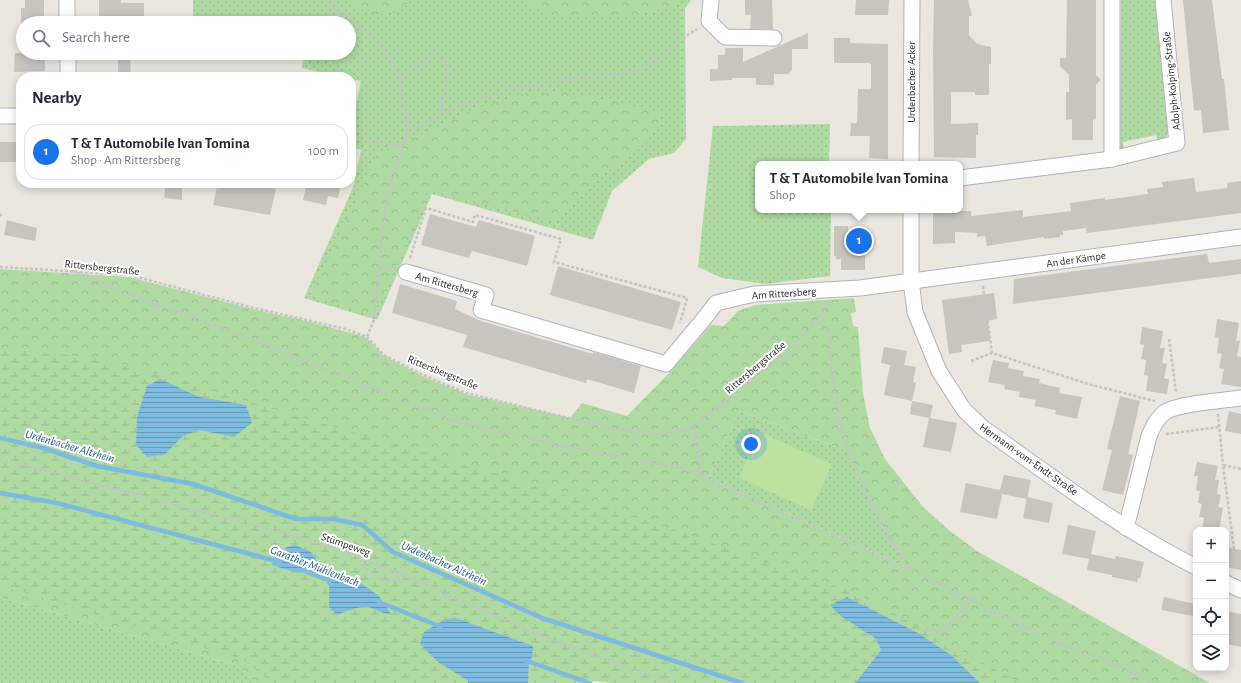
<!DOCTYPE html>
<html lang="en">
<head>
<meta charset="utf-8">
<style>
	:root { --surface:#fff; --page:#f2f2f3; --text:#1f2937; --muted:#747a83; --line:#e0e1e3; --accent:#1a73e8 }
	body { margin:0; font-family:"Alegreya Sans",sans-serif; background:var(--page); color:var(--text) }
	.controls { position:absolute; right:12px; bottom:12px; display:grid; overflow:hidden; border-radius:8px; box-shadow:0 2px 10px #0003 }
	.controls button { width:36px; height:36px; display:grid; place-items:center; padding:0; border:0; border-bottom:1px solid var(--line); background:var(--surface); color:var(--text); font:20px sans-serif }
	.you { position:absolute; left:751px; top:444px; width:14px; height:14px; margin:-10px; border:3px solid #fff; border-radius:50%; background:#1a73e8; box-shadow:0 0 0 6px #1a73e833 }
	.badge { display:grid; place-items:center; width:26px; height:26px; border-radius:50%; background:var(--accent); color:#fff; font-size:13px; font-weight:700 }
	.pin { position:absolute; translate:-50% -50%; border:2px solid #fff; box-shadow:0 1px 4px #0006 }
	.popup { position:absolute; left:755px; top:161px; width:208px; height:52px; box-sizing:border-box; display:grid; place-content:center; border-radius:8px; background:var(--surface); filter:drop-shadow(0 1px 3px #0005); font-size:13px; white-space:nowrap; color:var(--muted) }
	.popup b { font-size:15px; color:var(--text) }
	.popup::after { content:''; position:absolute; left:50%; top:100%; margin-left:-8px; border:8px solid transparent; border-top-color:var(--surface) }
	.list { margin:0; padding:0; list-style:none }
	h2 { display:flex; justify-content:space-between; align-items:center; height:52px; margin:0; padding:0 16px; font-size:17px }
	h2 small { font-size:13px; font-weight:400; color:var(--muted) }
	.list li { display:grid; grid-template-columns:26px 1fr auto; gap:12px; align-items:center; box-sizing:border-box; height:56px; margin:0 8px 8px; padding:0 8px; border:1px solid var(--line); border-radius:16px }
	.list b { display:block; font-size:15px; white-space:nowrap }
	.list p { margin:0; font-size:13px; white-space:nowrap; color:var(--muted) }
	.list em { font-size:13px; font-style:normal; color:var(--muted) }
	.icon { flex:none; width:22px; height:22px; fill:none; stroke:currentColor; stroke-width:2; stroke-linecap:round; stroke-linejoin:round }
	.map { position:relative; flex:none; width:1241px; height:683px; overflow:hidden }
	.search { position:absolute; background:var(--surface); box-shadow:0 2px 10px #0003; left:16px; top:16px; width:340px; height:44px; display:flex; align-items:center; gap:10px; box-sizing:border-box; padding:0 14px; border-radius:22px; color:var(--muted); font-size:15px }
	.panel { position:absolute; background:var(--surface); box-shadow:0 2px 10px #0003; left:16px; top:72px; width:340px; height:116px; border-radius:16px }
	.map>svg:first-child { display:block }
	.grass { fill:url(#grass-dots) }
	.forest { fill:url(#forest-crowns); fill-rule:evenodd }
	.wetland { fill:url(#wetland-marsh); fill-rule:evenodd }
	.pitch { fill:#bde19f }
	.water { fill:url(#water-rules) }
	.lines { fill:none; stroke-linecap:round; stroke-linejoin:round }
	.stream { stroke:#7ebbe0; stroke-width:4.5 }
	.building { fill:#c7c5bd }
	.street-casing { stroke:#b2b3bd; stroke-width:17 }
	.path { stroke:#c4c4c4; stroke-width:2.5; stroke-dasharray:3 2; stroke-linecap:butt }
	.street { stroke:#fff; stroke-width:15 }
	.labels { text-anchor:middle; stroke-width:4; stroke-linejoin:round; paint-order:stroke }
	.street-label { font-size:11px; fill:#2b2b2b; stroke:#fff }
	.water-label { font-size:12px; font-style:italic; fill:#1e5a8c; stroke:#fff }
</style>
</head>
<body>
<div class="map">
<svg width="1241" height="683" viewBox="0 0 1241 683">
	<defs>
		<pattern id="grass-dots" width="8" height="8" patternUnits="userSpaceOnUse"><rect width="8" height="8" fill="#afdba2"/><path d="M2 2h.1M6 6h.1" fill="none" stroke="#97bc8c" stroke-width="1.8" stroke-linecap="round"/></pattern>
		<pattern id="forest-crowns" width="20" height="18" patternUnits="userSpaceOnUse"><rect width="20" height="18" fill="#afdba2"/><path d="M2 6a3 3 0 1 1 6 0M12 15a3 3 0 1 1 6 0" fill="none" stroke="#97bc8c"/></pattern>
		<pattern id="wetland-marsh" width="20" height="14" patternUnits="userSpaceOnUse"><rect width="20" height="14" fill="#afdba2"/><path d="M1 5h8M5 5V1M11 12h8M15 12V8" fill="none" stroke="#97bc8c"/></pattern>
		<pattern id="water-rules" width="6" height="5" patternUnits="userSpaceOnUse"><rect width="6" height="5" fill="#7ebbe0"/><path d="M0 2.5h6" fill="none" stroke="#6798b6"/></pattern>
	</defs>
	<rect width="100%" height="100%" fill="#ebe7df"/>
	<g class="grass">
		<path d="M193,0H691L685,8L686,139L674,153L649,159L612,191L593,240L432,194L377,320L304,298L354,185L361,150L351,147V131L361,81L351,79V77H342L302,68L304,53H349V23H254L193,17Z"/>
		<path d="M1121,0H1157L1169,131L1164,141L1158,143L1156,135L1123,142L1124,150L1120,151Z"/>
		<path d="M830,124L829,164H758V210H831L830,276L766,284L722,278L698,267L713,126Z"/>
		<path d="M739,411L847,451L874,510L909,568L708,478Z"/>
		<path d="M0,597L238,666L256,683H0Z"/>
	</g>
	<g class="forest">
		<path d="M345,0H411L398,12L371,15Z"/>
		<path d="M524,0H682L676,7L630,15L586,17H552L534,7Z"/>
		<path d="M562,92L602,99L658,112L662,122L647,141L628,159L601,176L568,205L565,214L554,221L436,192L427,193L423,207L381,300L371,315L310,296L363,185L377,153L433,129L476,108L525,94Z"/>
		<path d="M0,269L129,277L253,309L315,323L366,337L383,355L420,375L466,394L570,418L582,403L627,416L667,375L711,325L724,326L738,311L755,305L854,298L856,312L851,313L853,326L858,327L863,393L870,428L885,459L924,508L950,531L977,551L1210,683H980L952,656L847,597L855,683H613L588,680L586,683H528L532,646L456,618L446,619L468,683H256L238,666L0,597ZM739,411L847,451L874,510L908,568L708,478Z"/>
	</g>
	<path class="wetland" d="M0,348L95,358L165,375L283,412L495,473L649,521L858,594L1020,683H980L952,656L918,633L847,597L842,617L876,639L881,650L855,683H613L588,680L586,683H528L529,663L532,657V646L456,618L438,662L467,680L468,683H272L244,660L0,585ZM160,379L199,397L246,405L234,437L199,430L183,436L164,455ZM287,547L311,552L320,566L362,584L387,614L367,607L353,609L337,615L329,607V586L321,572H295L271,565Z"/>
	<path class="pitch" d="M759,432L832,464L811,510L739,478Z"/>
	<g class="water">
		<path d="M160,379L199,397L246,405L252,423L234,437L199,430L183,436L164,455L147,457L136,445L137,417L147,386Z"/>
		<path d="M295,545L311,552L320,566L362,584L379,596L391,614C382,615 375,607 366,607C356,607 346,611 337,615L329,607V586L321,573L295,572L271,565L287,547Z"/>
		<path d="M847,597L918,633L952,656L980,683H855L881,650L876,639L842,617L830,605Z"/>
		<path d="M456,618L533,646L532,657L529,663L528,683H468L467,680L438,662L420,644L424,632L446,619Z"/>
	</g>
	<g class="lines">
		<g class="stream">
			<path d="M0,438L43,448L97,466L193,484L296,519H334L362,525L393,552L542,618L742,683"/>
			<path d="M0,493L57,503L280,562"/>
			<path d="M302,570L330,581"/>
			<path d="M379,602L441,627"/>
			<path d="M524,660L590,683"/>
		</g>
	</g>
	<g class="building">
		<path d="M25,0H44V23H21V8H25Z"/>
		<path d="M99,0H121V3H144V17H120V23H99Z"/>
		<path d="M745,0H772L773,29H750L751,15H745Z"/>
		<path d="M856,0H889L888,15H855Z"/>
		<path d="M934,0H968L972,16H969V35L977,44L991,47V64H989V95H975V92H951V124L978,123V135H976V158L934,157L933,50Z"/>
		<path d="M1067,0H1096V75L1101,80L1096,84V119L1093,120V140H1072V119L1066,120V92H1069V75L1060,66V58H1066Z"/>
		<path d="M1183,0H1212L1222,79H1224L1229,130L1203,133L1201,110L1194,111Z"/>
		<path d="M808,33V49H792V70L788,74H774V85H756V78H732V80L710,81V69H718V55H725V48H743V62Z"/>
		<path d="M834,38H850V43L888,44V159L869,158L870,136H850L851,123H857L858,89H871V64L869,63H834Z"/>
		<path d="M15,53L45,54V71L14,72Z"/>
		<path d="M118,53H130L131,77H118Z"/>
		<rect x="0" y="142" width="21" height="20"/>
		<path d="M1194,178L1196,192L1227,188V183L1241,181V213L1087,233L1086,228L1063,231V235H1060V237L1044,239V237L987,246L985,236L977,237V233L955,232V243L933,244V211H971V216L1023,210V217L1071,211L1070,203L1105,198V200L1148,194L1147,189L1163,187L1162,182Z"/>
		<path d="M166,183H182V200L164,198Z"/>
		<path d="M218,183H266L265,187L276,189L270,215L213,205Z"/>
		<path d="M307,183H341L338,198L328,196L326,205L303,200Z"/>
		<path d="M430,214L476,227L479,220L535,236L527,266L472,251L469,258L421,245Z"/>
		<path d="M7,220L37,228L35,241L4,235Z"/>
		<path d="M834,226H848V233H865V270H841V259H836V256H834Z"/>
		<path d="M1207,254L1209,263L1241,259V274L1013,304L1014,279Z"/>
		<path d="M558,266L681,302L672,330L550,295Z"/>
		<path d="M400,284L457,301L455,309L481,321L593,354V352L641,366L634,393L587,379L586,383L463,347L467,335L392,313Z"/>
		<path d="M994,293L997,319L988,321L990,341L961,345L962,352L949,354L942,300Z"/>
		<path d="M1217,319L1239,323L1236,341H1240L1237,356L1241,357V387L1221,384L1224,369L1219,368L1222,354L1217,353L1219,338L1215,337Z"/>
		<path d="M1142,327L1163,331L1160,348H1165L1162,363L1167,364L1164,378L1169,379L1167,394L1146,391L1148,376L1144,375L1146,360L1141,359L1144,345L1140,344Z"/>
		<path d="M884,347L907,351L904,365L916,367L913,382L916,383L912,401L884,395L890,365L881,363Z"/>
		<path d="M993,360L1009,363L1008,368L1024,371L1023,376L1040,379L1039,383L1060,388L1059,393L1082,397L1077,419L1055,414L1056,410L1034,406L1036,400L1019,397L1020,392L1004,389L1005,385L988,382Z"/>
		<path d="M1120,396L1140,401L1128,454L1133,455L1123,495L1102,490L1112,450L1107,449Z"/>
		<path d="M912,401L933,405L930,418L957,423L951,452L923,447L929,418L910,414Z"/>
		<path d="M1229,411L1241,414V434L1225,431Z"/>
		<path d="M1197,462L1218,466L1215,480H1219L1217,494L1221,495L1218,507L1223,508L1219,530H1202L1204,518L1199,517L1202,504L1198,503L1200,491L1196,490L1198,476H1194Z"/>
		<path d="M1004,475L1031,480L1027,499L1002,494L997,519L960,512L966,483L1000,490Z"/>
		<path d="M1027,497L1053,503L1049,523L1023,518Z"/>
		<path d="M1068,525L1096,531L1091,554L1115,559L1116,556L1144,562L1140,578H1138L1137,582L1112,577V575L1087,570L1089,559L1062,554Z"/>
		<path d="M1226,547L1241,550V570L1226,567Z"/>
		<path d="M1164,597L1195,604L1193,616L1161,610Z"/>
		<path d="M1226,611L1241,614V647L1226,644Z"/>
	</g>
	<g class="lines">
		<g class="street-casing">
			<g id="street">
				<path d="M67,0V23"/>
				<path d="M711,0L709,21L725,37L774,38"/>
				<path d="M1112,0V159"/>
				<path d="M68,53V77"/>
				<path d="M0,116H21"/>
				<path d="M911,164L912,0"/>
				<path d="M960,178L1112,159L1177,143L1163,0"/>
				<path d="M911,210V281L915,312L939,371L964,410L983,428C1053,477 1120,529 1196,567"/>
				<path d="M406,272L486,295L481,310L666,364L703,320L716,303L754,294L860,288L1241,237"/>
				<path d="M1126,528L1149,436C1153,427 1157,417 1167,411C1182,403 1222,401 1241,398"/>
				<path d="M1226,583L1241,590"/>
			</g>
		</g>
		<g class="path">
			<path d="M326,0L368,33L390,57L399,80L407,121V130L403,146L394,173L387,199L382,232L375,317L367,337"/>
			<path d="M399,80L432,55L448,63L441,115"/>
			<path d="M351,139L403,146C407,141 411,134 416,130C454,100 532,84 580,78C595,76 612,76 628,73C646,69 679,40 697,29"/>
			<path d="M0,215H2"/>
			<path d="M410,258L426,208L473,222L475,215L561,239L554,262L687,298L680,323"/>
			<path d="M0,267L129,275L254,308L346,329L367,337L384,355L421,374L466,393L614,429L658,434L686,430L694,426L779,359L818,320L827,305"/>
			<path d="M379,268L391,270"/>
			<path d="M73,271L144,300L244,336L454,421L561,446L649,462L679,468L700,476L910,569L1064,646L1104,659L1151,683"/>
			<path d="M983,286L992,353"/>
			<path d="M817,322L823,325L828,331L832,372L841,426L848,451L874,510L909,569"/>
			<path d="M1169,339L1176,392"/>
			<path d="M971,361L992,353L1088,384L1155,401"/>
			<path d="M1218,414L1223,465"/>
			<path d="M694,426L697,441L700,476"/>
			<path d="M1166,434L1219,427"/>
			<path d="M0,459L284,533L345,552L426,584L454,598L537,634L614,663L674,683"/>
			<path d="M1234,549L1223,465L1241,469"/>
			<path d="M357,556C370,576 384,588 408,576"/>
			<path d="M926,627L940,634L972,600"/>
		</g>
		<use href="#street" class="street"/>
	</g>
	<g class="labels">
		<g class="street-label">
			<text transform="translate(1171 81) rotate(-96)" y="4">Adolph-Kolping-Straße</text>
			<text transform="translate(911 82) rotate(-90)" y="4">Urdenbacher Acker</text>
			<text transform="translate(1076 259) rotate(-8)" y="4">An der Kämpe</text>
			<text transform="translate(102 267) rotate(6)" y="4">Rittersbergstraße</text>
			<text transform="translate(447 284) rotate(16)" y="4">Am Rittersberg</text>
			<text transform="translate(784 293) rotate(-4)" y="4">Am Rittersberg</text>
			<text transform="translate(755 367) rotate(-40)" y="4">Rittersbergstraße</text>
			<text transform="translate(443 372) rotate(22)" y="4">Rittersbergstraße</text>
			<text transform="translate(1029 459) rotate(35)" y="4">Hermann-vom-Endt-Straße</text>
			<text transform="translate(346 544) rotate(19)" y="4">Stümpeweg</text>
		</g>
		<g class="water-label">
			<text transform="translate(70 446) rotate(16)" y="4">Urdenbacher Altrhein</text>
			<text transform="translate(444 563) rotate(24)" y="4">Urdenbacher Altrhein</text>
			<text transform="translate(315 566) rotate(21)" y="4">Garather Mühlenbach</text>
		</g>
	</g>
</svg>
<div class="controls">
<button>+</button>
<button>−</button>
<button><svg class="icon" aria-label="locate" viewBox="0 0 24 24"><circle cx="12" cy="12" r="6"/><path d="M12 2v4M12 18v4M2 12h4M18 12h4"/></svg></button>
<button><svg class="icon" aria-label="layers" viewBox="0 0 24 24"><path d="M12 4l9 5-9 5-9-5zM3 14l9 5 9-5"/></svg></button>
</div>
<div class="you"></div>
<div class="pin badge" style="left:859px;top:241px">1</div>
<div class="popup"><b>T &amp; T Automobile Ivan Tomina</b>Shop</div>
<div class="search"><svg class="icon" aria-label="search" viewBox="0 0 24 24"><circle cx="10" cy="10" r="6"/><path d="M15 15l6 6"/></svg>Search here</div>
<section class="panel">
<h2>Nearby<small></small></h2>
<ul class="list">
<li><span class="badge">1</span><div><b>T &amp; T Automobile Ivan Tomina</b><p>Shop · Am Rittersberg</p></div><em>100 m</em></li>
</ul>
</section>
</div>
</body>
</html>
